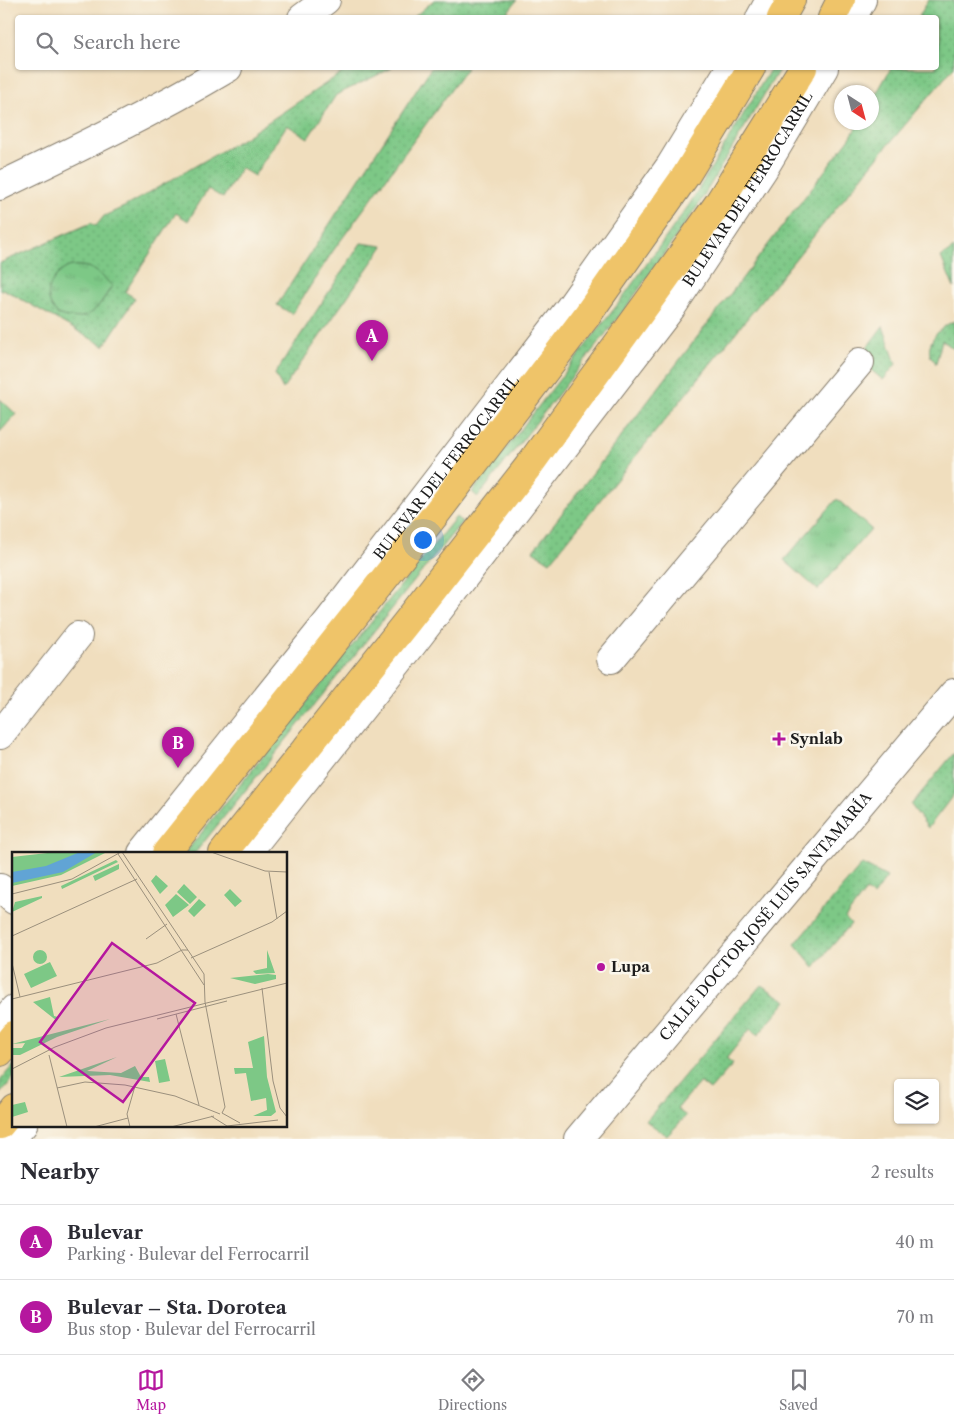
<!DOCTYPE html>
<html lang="en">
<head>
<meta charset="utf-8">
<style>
	:root { --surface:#fff; --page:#f7f7f7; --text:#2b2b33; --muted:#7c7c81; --line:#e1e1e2; --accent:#b5179e }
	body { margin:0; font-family:"Libre Caslon Text",serif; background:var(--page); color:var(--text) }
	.controls { position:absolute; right:15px; bottom:15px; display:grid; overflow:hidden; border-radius:5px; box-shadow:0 1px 4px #0004 }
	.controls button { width:45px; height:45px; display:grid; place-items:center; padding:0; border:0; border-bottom:1px solid var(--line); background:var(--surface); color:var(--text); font:25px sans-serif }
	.compass { position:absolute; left:834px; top:85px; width:45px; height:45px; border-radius:50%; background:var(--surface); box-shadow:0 1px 4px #0004; rotate:144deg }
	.you { position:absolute; left:422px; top:539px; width:18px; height:18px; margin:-12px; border:4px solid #fff; border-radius:50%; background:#1a73e8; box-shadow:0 0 0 8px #1a73e833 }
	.badge { display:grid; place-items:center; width:32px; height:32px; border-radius:50%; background:var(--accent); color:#fff; font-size:16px; font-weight:700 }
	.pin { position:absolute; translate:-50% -41px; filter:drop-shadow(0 1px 2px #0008) }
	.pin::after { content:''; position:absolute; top:26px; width:18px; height:15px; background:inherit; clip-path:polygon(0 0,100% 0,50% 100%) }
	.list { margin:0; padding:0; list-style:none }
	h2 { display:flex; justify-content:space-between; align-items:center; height:65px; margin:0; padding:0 20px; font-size:21px }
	h2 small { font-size:16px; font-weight:400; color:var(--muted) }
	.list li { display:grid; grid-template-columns:32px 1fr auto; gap:15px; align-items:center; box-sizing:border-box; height:75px; padding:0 20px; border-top:1px solid var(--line) }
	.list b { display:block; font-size:19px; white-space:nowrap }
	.list p { margin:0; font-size:16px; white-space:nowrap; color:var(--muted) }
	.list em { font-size:16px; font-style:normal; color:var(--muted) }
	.icon { flex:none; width:28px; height:28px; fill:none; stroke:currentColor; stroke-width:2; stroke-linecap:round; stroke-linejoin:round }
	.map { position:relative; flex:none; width:954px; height:1139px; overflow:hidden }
	.search { position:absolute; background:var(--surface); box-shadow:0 1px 4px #0004; left:15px; right:15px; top:15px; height:55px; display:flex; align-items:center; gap:12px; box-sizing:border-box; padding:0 18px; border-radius:5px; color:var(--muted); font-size:19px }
	.sheet { height:215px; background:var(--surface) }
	nav { display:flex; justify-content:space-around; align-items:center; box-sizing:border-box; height:70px; border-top:1px solid var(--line); background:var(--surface); font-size:14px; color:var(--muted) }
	nav a { display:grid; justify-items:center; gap:2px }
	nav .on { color:var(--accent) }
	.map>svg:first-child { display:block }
	.grass { fill:url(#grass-tufts); stroke:#4c7251 }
	.garden { fill:url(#garden-dots); stroke:#4c7251; fill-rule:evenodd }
	.pitch { fill:#7dc886; stroke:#4c7251 }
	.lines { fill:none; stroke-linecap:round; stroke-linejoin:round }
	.minor-casing { stroke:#867d6d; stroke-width:30 }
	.major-casing { stroke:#867d6d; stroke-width:30 }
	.minor { stroke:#fff; stroke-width:28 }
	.major { stroke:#efc469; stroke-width:28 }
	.poi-dot { fill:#b5179e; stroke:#fbf7ec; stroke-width:2 }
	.labels { text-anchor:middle; stroke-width:5; stroke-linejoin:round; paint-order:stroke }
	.street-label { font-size:15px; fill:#1c1c1c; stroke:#fbf7ec }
	.poi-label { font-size:15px; font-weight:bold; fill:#1c1c1c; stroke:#fbf7ec; text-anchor:start }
	.inset-road { fill:none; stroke:#9b907d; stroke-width:1 }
	.view { fill:#b5179e; fill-opacity:0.15; stroke:#b5179e; stroke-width:2.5 }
	.inset-edge { fill:none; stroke:#1c1c1c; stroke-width:2.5 }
</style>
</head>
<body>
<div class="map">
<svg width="954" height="1139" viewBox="0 0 954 1139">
	<defs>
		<pattern id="grass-tufts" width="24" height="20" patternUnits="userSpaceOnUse" patternTransform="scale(1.25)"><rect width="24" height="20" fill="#7dc886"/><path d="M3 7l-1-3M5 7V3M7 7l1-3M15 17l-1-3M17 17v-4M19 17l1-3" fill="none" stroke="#6bab73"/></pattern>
		<pattern id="garden-dots" width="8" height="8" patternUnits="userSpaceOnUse" patternTransform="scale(1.25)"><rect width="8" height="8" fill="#7dc886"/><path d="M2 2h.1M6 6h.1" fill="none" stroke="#6bab73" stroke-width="1.8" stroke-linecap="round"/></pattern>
	</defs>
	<rect width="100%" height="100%" fill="#fbf7ec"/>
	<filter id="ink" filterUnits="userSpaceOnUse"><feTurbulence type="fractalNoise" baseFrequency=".02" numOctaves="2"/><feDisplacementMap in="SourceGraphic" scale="10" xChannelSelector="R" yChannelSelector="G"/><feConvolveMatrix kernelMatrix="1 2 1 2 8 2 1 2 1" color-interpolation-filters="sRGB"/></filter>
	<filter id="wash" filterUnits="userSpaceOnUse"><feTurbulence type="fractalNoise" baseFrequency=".0096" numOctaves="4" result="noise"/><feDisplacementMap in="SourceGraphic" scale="20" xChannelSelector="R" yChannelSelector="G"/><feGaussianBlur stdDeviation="1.12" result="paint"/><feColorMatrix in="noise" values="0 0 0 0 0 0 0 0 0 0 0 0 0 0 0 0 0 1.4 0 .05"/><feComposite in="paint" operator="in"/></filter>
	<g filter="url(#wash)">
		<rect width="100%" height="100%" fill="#f0debe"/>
		<g class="grass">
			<path d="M71,266C91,264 99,272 112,286C96,310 89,326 57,314C54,310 50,305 49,300C46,285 57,271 71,266Z"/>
			<path d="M837,499L871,529L818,590L784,560Z"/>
		</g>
		<g class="garden">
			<path d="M434,0H517L504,17H414Z"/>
			<path d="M928,0H954V67L877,158L550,562L533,551L850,138L859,123L872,122V101L891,68H936V18L919,17Z"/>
			<path d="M349,68H392L336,95L308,138L287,125L254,176L241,168L223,198L208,189L188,221L176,213L125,292L135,298L104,346L3,289L0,291V263L91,223L96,226L104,216L124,207L244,138ZM71,266C91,264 99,272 112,286C97,310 88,325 57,314C54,310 50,305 49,300C46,285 57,271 71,266Z"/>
			<path d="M431,68H467L333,251L292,314L277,305Z"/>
			<path d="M771,68H780L697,207L625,309L478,497L472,492L618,304L689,205Z"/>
			<path d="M361,243L383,246L283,389L275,374Z"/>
			<path d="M954,248V288L941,257Z"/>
			<path d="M954,321V349L942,340L936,364C935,361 933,359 931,357C924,342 942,326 954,321Z"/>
			<path d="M883,326L896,364L883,380L858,359Z"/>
			<path d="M456,517L462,522L195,853H185Z"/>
			<path d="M954,753V794L928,828L911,805Z"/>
			<path d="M862,864L887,877L873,896L866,891L845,918L851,924L814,967L795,944Z"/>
			<path d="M761,985L787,1001L758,1035L750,1029L726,1059L733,1064L710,1090L700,1082L677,1109L686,1116L667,1136L646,1121Z"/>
			<path d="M14,1064V1077L0,1094V1081Z"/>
		</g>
		<path class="pitch" d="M0,399L16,414L0,432Z"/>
	</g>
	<g filter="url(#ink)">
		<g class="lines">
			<g class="minor-casing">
				<g id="minor">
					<path d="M302,18L326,0"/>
					<path d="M760,18L770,0"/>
					<path d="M852,18L862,0"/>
					<path d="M0,186C77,149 154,112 228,68"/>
					<path d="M611,659L860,362"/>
					<path d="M0,735L78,636"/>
					<path id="s1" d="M142,853L330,619L568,310L670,166L730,68"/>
					<path id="s2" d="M247,853L412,645L672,307L763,170L824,68"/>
					<path d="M0,888L14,900"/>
					<path d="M0,1026L14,1009"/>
					<path d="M11,1139L23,1125"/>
					<path id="s3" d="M578,1139L954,693"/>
				</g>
			</g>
			<g class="major-casing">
				<g id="major">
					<path d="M781,18L791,0"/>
					<path d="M832,18L841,0"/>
					<path d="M166,853L438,511L585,318L686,175L751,68"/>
					<path d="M223,853L406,623L528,467L664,280L718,204L803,68"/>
					<path d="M0,1052L14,1035"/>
					<path d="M0,1125L14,1108"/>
				</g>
			</g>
			<use href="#minor" class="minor"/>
			<use href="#major" class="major"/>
		</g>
	</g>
	<g class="poi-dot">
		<path d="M776.5 731.5h5v5h5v5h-5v5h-5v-5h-5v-5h5z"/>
		<circle cx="601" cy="967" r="5"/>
	</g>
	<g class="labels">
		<g class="street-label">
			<text dy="5" stroke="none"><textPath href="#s2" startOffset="832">BULEVAR DEL FERROCARRIL</textPath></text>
			<text dy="5" stroke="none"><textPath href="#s1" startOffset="491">BULEVAR DEL FERROCARRIL</textPath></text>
			<text dy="5" stroke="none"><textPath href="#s3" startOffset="291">CALLE DOCTOR JOSÉ LUIS SANTAMARÍA</textPath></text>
		</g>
		<g class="poi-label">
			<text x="790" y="744">Synlab</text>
			<text x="611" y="972">Lupa</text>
		</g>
	</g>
	<g transform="translate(12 852)">
		<rect width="275" height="275" fill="#f0debe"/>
		<path d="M44,0H95L49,23L0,34V5ZM255,98L263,121L244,122L241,119L255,116ZM256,122L264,123V127L243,132L218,126Z" fill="#7dc886"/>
		<path d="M104,8L106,10L50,37L49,34ZM107,12V17L83,29L81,24ZM144,23L156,34L148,42L139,29ZM164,42L177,53L161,65L153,53ZM30,44V46L0,60L3,50ZM38,145L42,164L46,165L45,169L21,150ZM98,167L45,185L8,203H0V196H10L13,191L0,192ZM252,184L255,225L264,260L259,264H241L255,258L254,246L239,249L234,221L223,222L222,216H241L236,190ZM105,205L75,219L109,221L123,214L129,225H137L138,230L98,223L47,225Z" fill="#7dc886"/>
		<path d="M172,32L185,45L178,52L165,40ZM218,37L230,49L223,55L212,43ZM187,47L194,53L182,65L176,59ZM21 105a7 7 0 1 1 14 0a7 7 0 1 1-14 0ZM38,110L45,124L19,136L12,122ZM153,207L158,229L147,231L143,209ZM13,250L16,260L0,265V253Z" fill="#7dc886"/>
		<path d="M68,0H85L51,20L0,31V20L34,14Z" fill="#61a4d5"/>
		<path class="inset-road" d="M110,0L192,122L193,150L213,255L210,261M199,0L253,19L275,20M106,2L192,133M257,20L265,67M0,42L60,27L109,0M0,84L125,27M134,87L155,72M179,106L260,70L275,59M0,111L8,145M250,136L261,229L268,256L275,265M0,147L145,111L170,98H176M164,162L187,253M145,167L215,149M37,203L55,275M0,217L43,195L94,176L275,131M45,236L73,230L113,233L163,244L208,262M210,261L228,271M199,264L215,274L266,268M82,275L116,266M118,275L115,262L123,234M159,275L202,264"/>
		<path class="view" d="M100,91L183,151L111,250L28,190Z"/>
		<rect width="275" height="275" class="inset-edge"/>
	</g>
</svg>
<div class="controls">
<button><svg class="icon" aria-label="layers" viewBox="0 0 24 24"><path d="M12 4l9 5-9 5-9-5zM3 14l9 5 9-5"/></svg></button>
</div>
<svg class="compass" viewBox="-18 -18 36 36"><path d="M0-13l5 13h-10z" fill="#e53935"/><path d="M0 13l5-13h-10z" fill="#7c7c81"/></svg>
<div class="you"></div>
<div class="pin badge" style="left:372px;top:361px">A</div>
<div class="pin badge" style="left:178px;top:768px">B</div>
<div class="search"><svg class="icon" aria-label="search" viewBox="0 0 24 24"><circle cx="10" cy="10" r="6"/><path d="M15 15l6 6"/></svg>Search here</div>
</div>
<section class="sheet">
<h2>Nearby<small>2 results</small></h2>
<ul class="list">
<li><span class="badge">A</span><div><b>Bulevar</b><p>Parking · Bulevar del Ferrocarril</p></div><em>40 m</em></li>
<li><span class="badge">B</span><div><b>Bulevar – Sta. Dorotea</b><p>Bus stop · Bulevar del Ferrocarril</p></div><em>70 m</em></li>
</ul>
</section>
<nav>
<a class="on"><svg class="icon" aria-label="map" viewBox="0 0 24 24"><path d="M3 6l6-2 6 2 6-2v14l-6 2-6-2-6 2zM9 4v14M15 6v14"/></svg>Map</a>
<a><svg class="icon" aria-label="directions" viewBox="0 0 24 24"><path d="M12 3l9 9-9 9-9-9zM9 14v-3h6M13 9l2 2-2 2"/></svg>Directions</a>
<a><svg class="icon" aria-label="saved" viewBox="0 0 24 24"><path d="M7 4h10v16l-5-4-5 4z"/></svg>Saved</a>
</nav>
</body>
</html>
